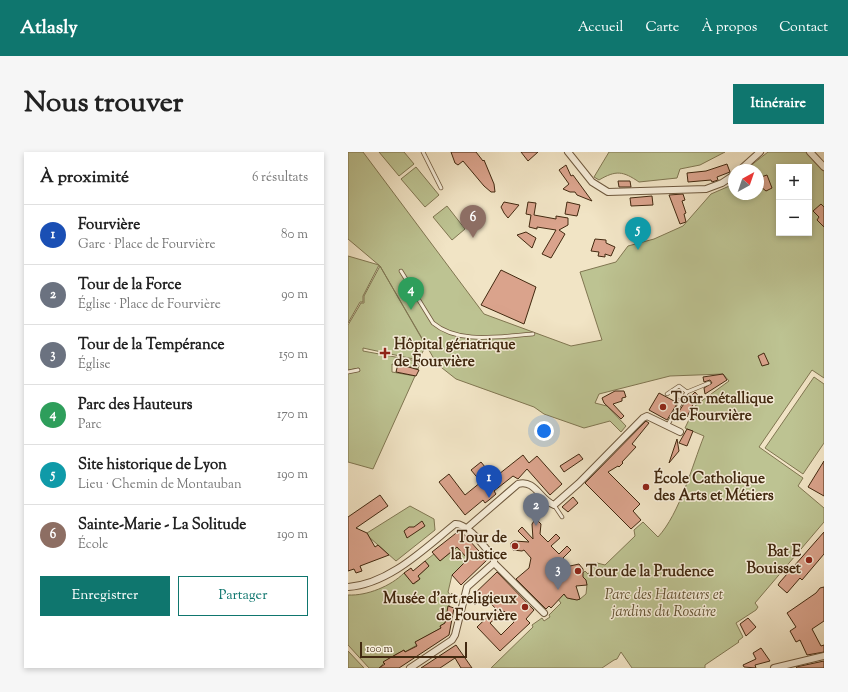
<!DOCTYPE html>
<html lang="fr">
<head>
<meta charset="utf-8">
<style>
	:root { --surface:#fff; --page:#f6f6f6; --text:#222; --muted:#767676; --line:#e0e0e0; --accent:#0f766e }
	body { margin:0; font-family:"Sorts Mill Goudy",serif; background:var(--page); color:var(--text) }
	.controls { position:absolute; right:12px; top:12px; display:grid; overflow:hidden; border-radius:0px; box-shadow:0 2px 6px #0003 }
	.controls button { width:36px; height:36px; display:grid; place-items:center; padding:0; border:0; border-bottom:1px solid var(--line); background:var(--surface); color:var(--text); font:20px sans-serif }
	.compass { position:absolute; left:380px; top:12px; width:36px; height:36px; border-radius:50%; background:var(--surface); box-shadow:0 2px 6px #0003; rotate:40deg }
	.scale { position:absolute; left:12px; bottom:10px; width:107px; box-sizing:border-box; padding-left:4px; border:2px solid #422910; border-top:0; font-size:11px; line-height:14px; white-space:nowrap; color:#422910; -webkit-text-stroke:3px #f6edd9; paint-order:stroke }
	.you { position:absolute; left:196px; top:279px; width:14px; height:14px; margin:-10px; border:3px solid #fff; border-radius:50%; background:#1a73e8; box-shadow:0 0 0 6px #1a73e833 }
	.badge { display:grid; place-items:center; width:26px; height:26px; border-radius:50%; background:var(--accent); color:#fff; font-size:13px; font-weight:700 }
	.pin { position:absolute; translate:-50% -33px; filter:drop-shadow(0 1px 2px #0008) }
	.pin::after { content:''; position:absolute; top:21px; width:14px; height:12px; background:inherit; clip-path:polygon(0 0,100% 0,50% 100%) }
	.list { margin:0; padding:0; list-style:none }
	h2 { display:flex; justify-content:space-between; align-items:center; height:52px; margin:0; padding:0 16px; font-size:17px }
	h2 small { font-size:13px; font-weight:400; color:var(--muted) }
	.list li { display:grid; grid-template-columns:26px 1fr auto; gap:12px; align-items:center; box-sizing:border-box; height:60px; padding:0 16px; border-top:1px solid var(--line) }
	.list b { display:block; font-size:15px; white-space:nowrap }
	.list p { margin:0; font-size:13px; white-space:nowrap; color:var(--muted) }
	.list em { font-size:13px; font-style:normal; color:var(--muted) }
	.actions { display:flex; gap:8px; padding:12px 16px }
	.actions a { flex:1; padding:9px 0; border:1px solid var(--accent); border-radius:0px; text-align:center; font-size:14px; color:var(--accent) }
	.actions .main { background:var(--accent); color:#fff }
	.map { position:relative; flex:none; width:476px; height:516px; overflow:hidden; border-radius:0px }
	header { display:flex; align-items:center; gap:24px; box-sizing:border-box; height:56px; padding:0 20px; background:var(--accent); color:#fff }
	header strong { font-size:19px }
	nav { display:flex; gap:22px; margin-inline-start:auto; font-size:14px }
	.intro { display:flex; align-items:center; justify-content:space-between; box-sizing:border-box; height:96px; padding:0 24px }
	h1 { margin:0; font-size:28px }
	.button { padding:10px 18px; border-radius:0px; background:var(--accent); color:#fff; font-size:14px; font-weight:700 }
	main { display:flex; gap:24px; padding:0 24px }
	aside { flex:1; background:var(--surface); border-radius:0px; box-shadow:0 2px 6px #0003 }
	.map>svg:first-child { display:block }
	.green { fill:#bdc392; stroke:#807651; fill-rule:evenodd }
	.building { fill:#daa38c; stroke:#422910; fill-rule:evenodd }
	.lines { fill:none; stroke-linecap:round; stroke-linejoin:round }
	.lane-casing { stroke:#6e583d; stroke-width:4.5 }
	.street-casing { stroke:#6e583d; stroke-width:8 }
	.lane { stroke:#f6edd9; stroke-width:3 }
	.street { stroke:#f6edd9; stroke-width:6 }
	.poi-dot { fill:#8f2418; stroke:#f6edd9; stroke-width:1.5 }
	.labels { text-anchor:middle; stroke-width:3; stroke-linejoin:round; paint-order:stroke }
	.poi-label { font-size:15px; font-weight:bold; fill:#422910; stroke:#f6edd9; text-anchor:start }
	.park-label { font-size:15px; font-style:italic; fill:#615030; stroke:#f6edd9 }
</style>
</head>
<body>
<header>
<strong>Atlasly</strong>
<nav><a>Accueil</a><a>Carte</a><a>À propos</a><a>Contact</a></nav>
</header>
<div class="intro"><h1>Nous trouver</h1><a class="button">Itinéraire</a></div>
<main>
<aside>
<h2>À proximité<small>6 résultats</small></h2>
<ul class="list">
<li><span class="badge" style="background:#1a4fb4">1</span><div><b>Fourvière</b><p>Gare · Place de Fourvière</p></div><em>80 m</em></li>
<li><span class="badge" style="background:#6b7280">2</span><div><b>Tour de la Force</b><p>Église · Place de Fourvière</p></div><em>90 m</em></li>
<li><span class="badge" style="background:#6b7280">3</span><div><b>Tour de la Tempérance</b><p>Église</p></div><em>150 m</em></li>
<li><span class="badge" style="background:#2e9e5b">4</span><div><b>Parc des Hauteurs</b><p>Parc</p></div><em>170 m</em></li>
<li><span class="badge" style="background:#0f9aa8">5</span><div><b>Site historique de Lyon</b><p>Lieu · Chemin de Montauban</p></div><em>190 m</em></li>
<li><span class="badge" style="background:#8d6e63">6</span><div><b>Sainte-Marie - La Solitude</b><p>École</p></div><em>190 m</em></li>
</ul>
<div class="actions"><a class="main">Enregistrer</a><a>Partager</a></div>
</aside>
<div class="map">
<svg width="476" height="516" viewBox="0 0 476 516">
	<rect width="100%" height="100%" fill="#f1e4c5"/>
	<filter id="stains"><feTurbulence type="fractalNoise" baseFrequency=".005" numOctaves="4"/><feColorMatrix values="0 0 0 0 .2 0 0 0 0 .09 0 0 0 0 .02 0 0 0 .5 -.17"/></filter>
	<radialGradient id="worn" r=".72"><stop offset=".6" stop-color="#630" stop-opacity="0"/><stop offset="1" stop-color="#630" stop-opacity=".3"/></radialGradient>
	<g class="green">
		<path d="M0,0H15L136,162L223,194L254,188L232,120L268,110L280,94L306,87L335,74L363,42L386,32V42H410V18H397L420,0H459L476,19V226L464,218L411,295L455,326L450,334L476,356V370L407,451L410,455L408,458L388,471L395,485L390,489L391,490L357,513V516H284L273,500L269,507L266,508L254,516H143L185,475L184,473L194,466L196,469L202,465L201,463L213,451L209,446L215,439L217,444L223,447H232L238,442L239,433L236,426L232,424L237,419L240,422L249,411L257,413L287,384L286,378L295,370L310,385C332,361 344,314 356,284L337,276L348,253L381,229L375,222L322,224L251,242L247,251L259,254L278,274L273,280L262,269L236,276L196,262L186,255L108,227L89,212L32,114L78,194L70,208L15,196V199L69,209L71,214L70,217L49,211L48,213L44,212V220L67,224L25,317L0,310V221L12,219L11,216L0,218V173L13,151H16V144L32,114L0,87ZM431,15H461V81H431Z"/>
		<path d="M31,0H56L66,12L51,24Z"/>
		<path d="M261,0H377L352,13L332,17L329,26L291,30C275,19 268,18 251,28L246,25Z"/>
		<path d="M68,15L91,43L77,55L53,27Z"/>
		<path d="M99,54L117,77L104,88L85,65Z"/>
		<path d="M0,104L31,113L15,144V150H12L0,171Z"/>
		<path d="M466,225L476,232V291L455,322L417,296Z"/>
		<path d="M62,354L86,367L87,378L48,409L21,385L19,381Z"/>
		<path d="M109,395L121,408L104,423L100,440L102,443L104,441L97,471L92,474L93,476L68,490L69,493L57,500L56,498L40,507L31,516H21L0,493V443C19,444 43,434 56,421L66,432L72,427L70,424L81,414L77,409L86,402L92,409Z"/>
		<path d="M0,499L16,516H0Z"/>
	</g>
	<g class="building">
		<path d="M103,0H128L135,9L136,8L146,32L147,40H143L136,34L115,9L110,13L107,11Z"/>
		<path d="M173,0H190L180,9Z"/>
		<path d="M379,12L382,20L369,25L370,28L364,30L363,28L340,30L339,21L358,19Z"/>
		<path d="M218,13L223,24L225,23L244,49L229,43L227,40H222L215,37L221,32L211,18Z"/>
		<path d="M419,23L424,36L418,39L413,35L410,36V26Z"/>
		<path d="M270,29H282L283,35H271Z"/>
		<path d="M335,42L337,48L334,49L338,61L336,62L338,70L332,72L321,43Z"/>
		<path d="M304,44L305,53L283,54L282,46Z"/>
		<path d="M156,50L171,53L160,66L156,61L153,55Z"/>
		<path d="M180,50L188,51L186,63L208,67V64L220,66V73L211,78L217,82L203,106L194,102L208,78L189,75V77L181,75L183,63L178,62Z"/>
		<path d="M219,50L232,53L229,64L217,62Z"/>
		<path d="M473,52L476,55V75L469,68L471,65L465,59Z"/>
		<path d="M178,80L188,86L184,96L169,83Z"/>
		<path d="M247,87L258,88V91L267,95L263,104L257,102V105L250,104L251,100L243,99Z"/>
		<path d="M153,118L188,135L176,172L133,153Z"/>
		<path d="M416,201L421,212L414,214L410,204Z"/>
		<path d="M50,212L71,218L68,224L48,220Z"/>
		<path d="M375,222L379,228L357,242L356,236L364,231L362,228L356,230L355,225Z"/>
		<path d="M267,239H276L278,245L274,246V249L265,252L276,264L273,267L256,251L254,246Z"/>
		<path d="M347,240L352,246L346,250L339,265L330,261L337,250Z"/>
		<path d="M311,241L326,249L328,245L332,247L319,268L301,258Z"/>
		<path d="M298,269L301,271L284,292L288,295L274,310L275,311L271,315L270,314L260,320L292,352L285,359L293,368L283,377L237,331Z"/>
		<path d="M339,277L345,279L339,294L331,291Z"/>
		<path d="M329,287L331,299L321,311Z"/>
		<path d="M231,302L235,307L216,320L212,314Z"/>
		<path d="M175,303L181,311L189,304L214,332L202,343L179,317L170,327L165,324L146,339L148,342L141,348L137,351L135,348L117,363L91,330L101,322L117,343L133,330L123,318L133,310L146,326Z"/>
		<path d="M476,309V344L460,335Z"/>
		<path d="M32,343L40,354L8,376L19,381L27,395L30,393L41,403L12,414L14,419L8,421L6,417L0,419V365Z"/>
		<path d="M225,345L230,351L220,360L214,355Z"/>
		<path d="M74,369L77,374L59,386L56,379L61,375H66Z"/>
		<path d="M186,369H190L193,372L192,382L200,390L208,382L212,386L203,394L211,402L219,394L223,398L215,406L222,414L231,412L235,417V425L238,428L239,433L228,434L232,447L229,448L219,446L216,442L203,456L201,454L198,457L168,427L181,416L183,406L176,398L174,399L165,398L163,395V391L166,389L181,390L170,379L174,375L185,387L184,372Z"/>
		<path d="M112,378L139,408L113,433L104,423L120,407L109,395L92,409L84,400Z"/>
		<path d="M476,380V402L454,428L452,426L439,441L430,433L432,430Z"/>
		<path d="M77,409L81,414L70,424L72,427L65,432L56,421L63,416L65,419Z"/>
		<path d="M149,420L186,458L178,467L182,471L152,499L129,475L148,457L136,444L127,453L121,447ZM156,459L166,470L153,483L142,471Z"/>
		<path d="M476,435V469L464,477L473,494L476,493V500L459,503L452,488L448,490L442,479L448,475L439,461L468,441L472,436Z"/>
		<path d="M100,454L106,456L101,483L51,516H31L37,512L35,510L40,507L56,498L57,500L69,494L67,490L93,476L92,474L97,471Z"/>
		<path d="M400,466L408,475L398,484L392,472Z"/>
		<path d="M108,493L124,516H113L107,506L92,516H73Z"/>
		<path d="M413,496L422,509L407,513L408,516L396,515L395,513L408,507L405,501Z"/>
		<path d="M476,509V516H449L448,515Z"/>
	</g>
	<g class="lines">
		<g class="lane-casing">
			<g id="lane">
				<path d="M75,0L93,36"/>
				<path d="M53,119L85,171C111,193 153,184 185,182"/>
				<path d="M0,220L10,218"/>
				<path d="M319,242L331,234L339,240"/>
				<path d="M319,274L339,240L361,231"/>
				<path d="M206,353L214,365"/>
			</g>
		</g>
		<g class="street-casing">
			<g id="street">
				<path d="M220,0L244,30L260,40L358,37L374,31L386,23"/>
				<path d="M462,0L476,15"/>
				<path d="M392,18L412,0"/>
				<path d="M119,376L170,332C187,327 192,348 206,353L231,331L295,266L299,264L332,280"/>
				<path d="M146,411L196,461"/>
				<path d="M0,435C41,432 76,397 107,372C120,371 137,396 146,406V411L119,435L107,483L104,488L62,516"/>
				<path d="M426,516L476,504"/>
			</g>
		</g>
		<use href="#lane" class="lane"/>
		<use href="#street" class="street"/>
	</g>
	<g class="poi-dot">
		<path d="M35 195h4v4h4v4h-4v4h-4v-4h-4v-4h4z"/>
		<circle cx="315" cy="255" r="4"/>
		<circle cx="298" cy="335" r="4"/>
		<circle cx="167" cy="394" r="4"/>
		<circle cx="461" cy="408" r="4"/>
		<circle cx="230" cy="419" r="4"/>
		<circle cx="177" cy="455" r="4"/>
	</g>
	<g class="labels">
		<g class="poi-label">
			<text x="46" y="197">Hôpital gériatrique<tspan x="46" dy="17">de Fourvière</tspan></text>
			<text x="323" y="251">Tour métallique<tspan x="323" dy="17">de Fourvière</tspan></text>
			<text x="306" y="331">École Catholique<tspan x="306" dy="17">des Arts et Métiers</tspan></text>
			<text x="159" y="390" text-anchor="end">Tour de<tspan x="159" dy="17">la Justice</tspan></text>
			<text x="453" y="404" text-anchor="end">Bat E<tspan x="453" dy="17">Bouisset</tspan></text>
			<text x="238" y="424">Tour de la Prudence</text>
			<text x="169" y="451" text-anchor="end">Musée d'art religieux<tspan x="169" dy="17">de Fourvière</tspan></text>
		</g>
		<g class="park-label">
			<text x="316" y="447">Parc des Hauteurs et<tspan x="316" dy="17">jardins du Rosaire</tspan></text>
		</g>
	</g>
	<rect width="100%" height="100%" filter="url(#stains)"/>
	<rect width="100%" height="100%" fill="url(#worn)"/>
</svg>
<div class="controls">
<button>+</button>
<button>−</button>
</div>
<svg class="compass" viewBox="-18 -18 36 36"><path d="M0-13l5 13h-10z" fill="#e53935"/><path d="M0 13l5-13h-10z" fill="#767676"/></svg>
<div class="scale">100 m</div>
<div class="you"></div>
<div class="pin badge" style="left:141px;top:346px;background:#1a4fb4">1</div>
<div class="pin badge" style="left:188px;top:374px;background:#6b7280">2</div>
<div class="pin badge" style="left:210px;top:438px;background:#6b7280">3</div>
<div class="pin badge" style="left:63px;top:158px;background:#2e9e5b">4</div>
<div class="pin badge" style="left:290px;top:98px;background:#0f9aa8">5</div>
<div class="pin badge" style="left:125px;top:86px;background:#8d6e63">6</div>
</div>
</main>
</body>
</html>
